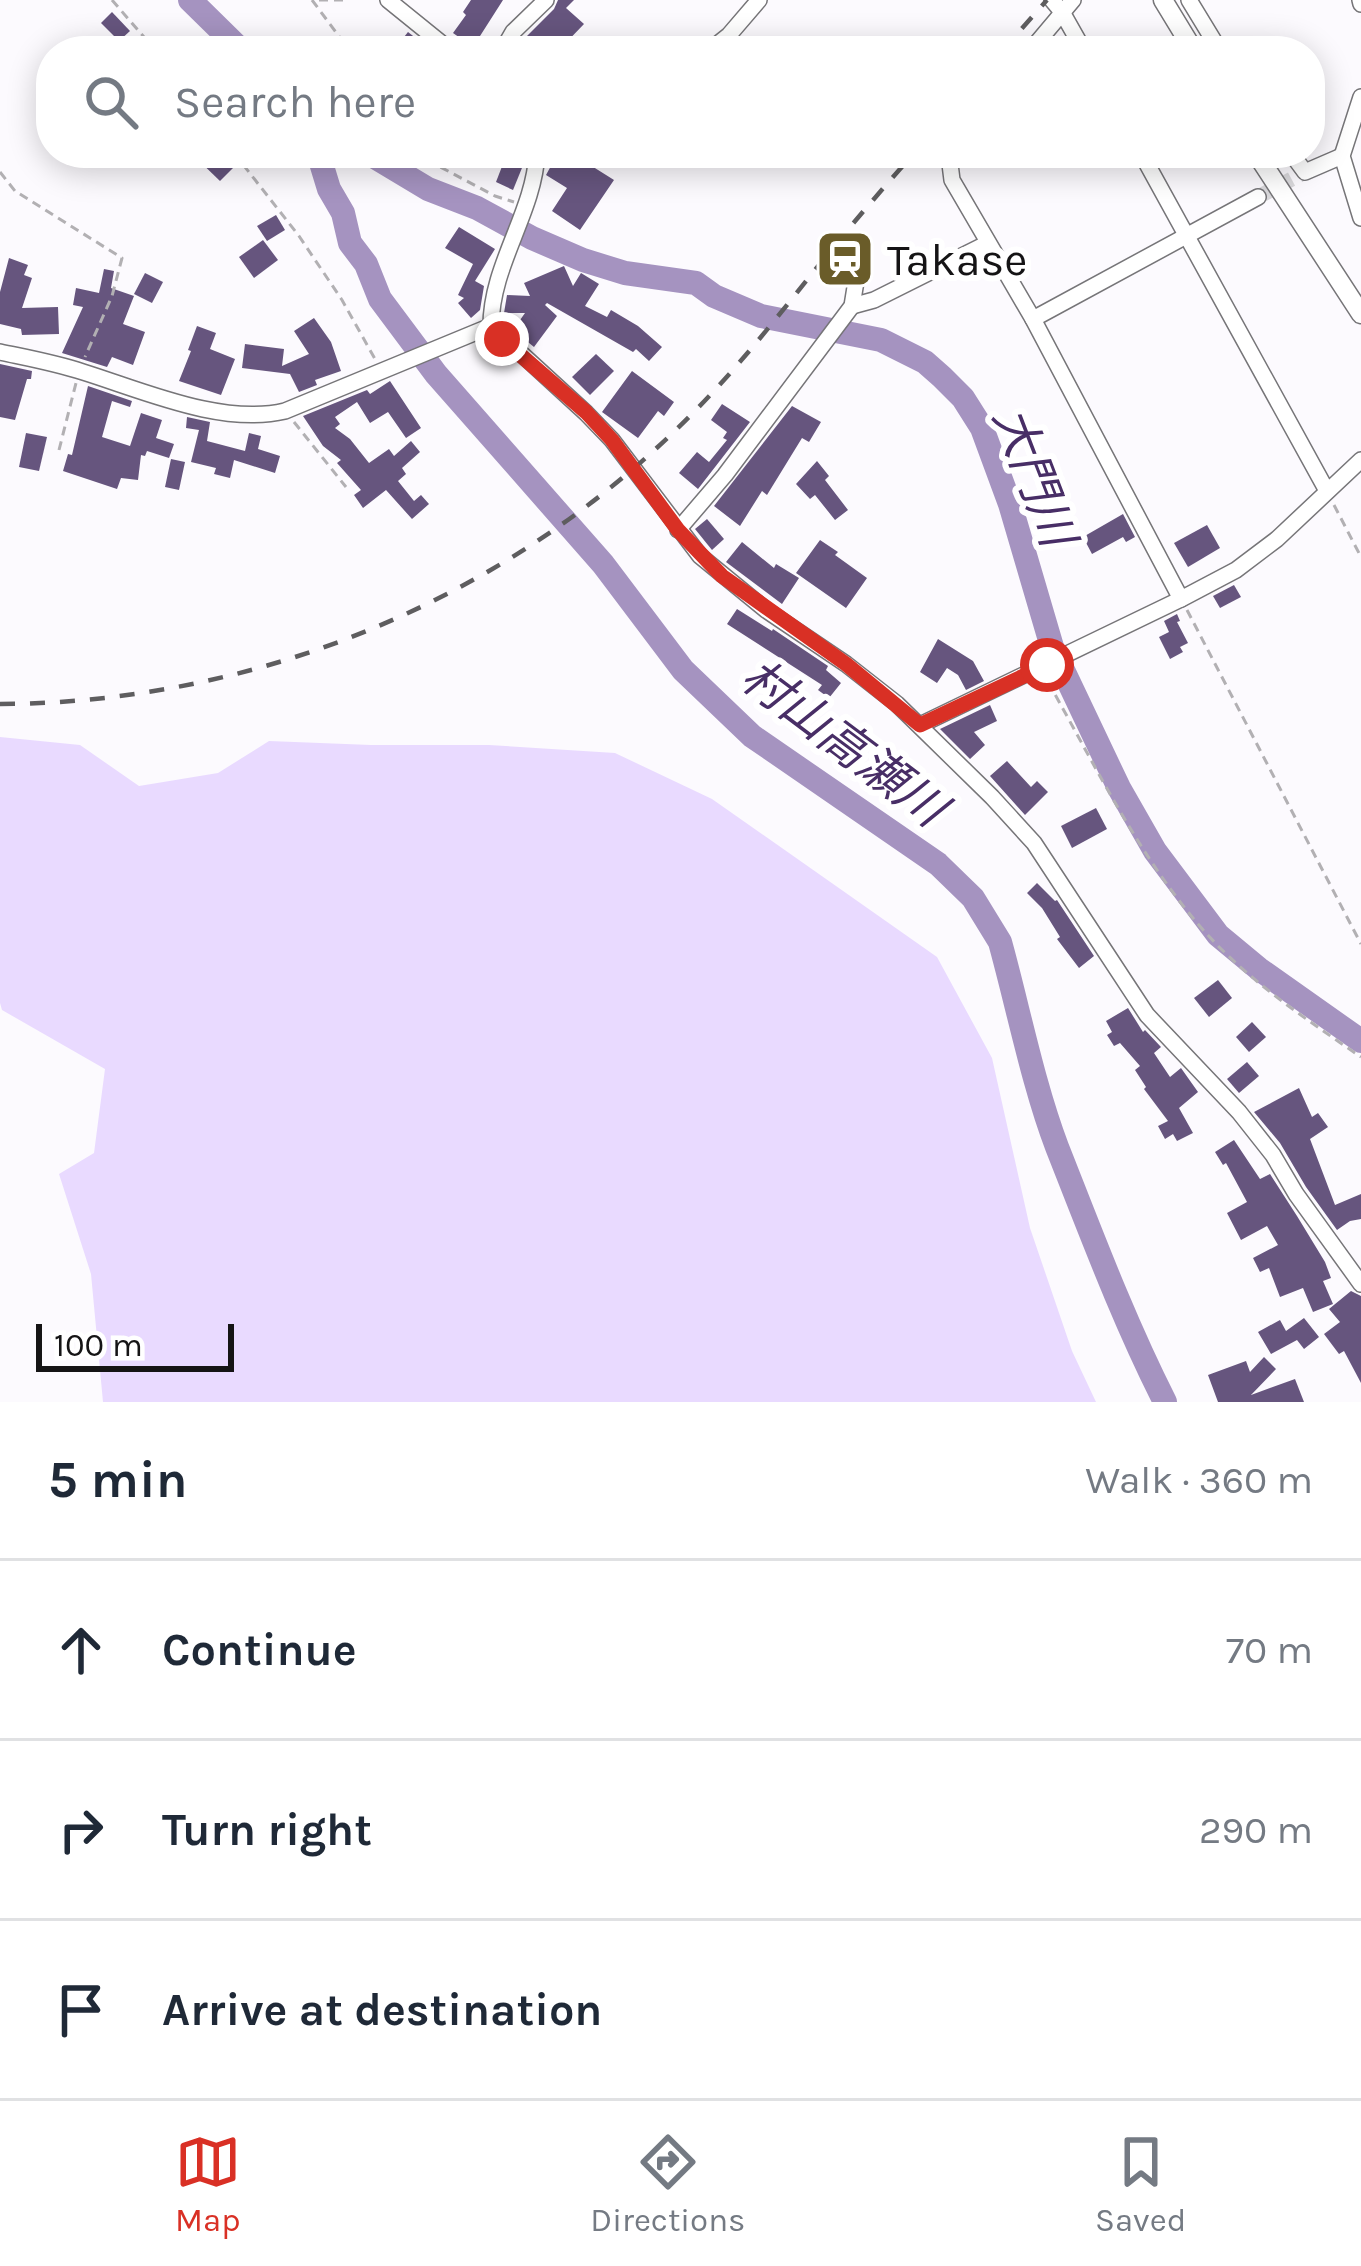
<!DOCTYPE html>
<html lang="en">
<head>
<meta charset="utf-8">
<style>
	:root { --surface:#fff; --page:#f6f6f7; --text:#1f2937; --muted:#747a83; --line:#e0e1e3; --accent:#d93025 }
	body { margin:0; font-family:Karla,"Noto Sans JP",sans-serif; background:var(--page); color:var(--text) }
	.scale { position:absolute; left:36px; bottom:30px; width:198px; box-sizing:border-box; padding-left:12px; border:6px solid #151415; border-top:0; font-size:33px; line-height:42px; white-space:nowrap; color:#151415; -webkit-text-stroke:9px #fff; paint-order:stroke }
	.stop { position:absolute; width:36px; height:36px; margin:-27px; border:9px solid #d93025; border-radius:50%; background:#fff }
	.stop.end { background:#d93025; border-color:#fff; box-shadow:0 3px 12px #0008 }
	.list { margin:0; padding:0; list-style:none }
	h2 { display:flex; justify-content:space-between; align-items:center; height:156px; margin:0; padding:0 48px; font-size:51px }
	h2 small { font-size:39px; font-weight:400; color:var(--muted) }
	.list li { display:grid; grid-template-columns:78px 1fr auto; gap:36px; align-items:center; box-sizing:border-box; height:180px; padding:0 48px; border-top:3px solid var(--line) }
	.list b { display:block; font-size:45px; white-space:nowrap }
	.list em { font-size:39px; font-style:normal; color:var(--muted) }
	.icon { flex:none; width:66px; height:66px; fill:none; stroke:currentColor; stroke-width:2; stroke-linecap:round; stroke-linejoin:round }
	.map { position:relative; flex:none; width:1361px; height:1402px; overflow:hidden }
	.search { position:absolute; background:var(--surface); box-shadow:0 6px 30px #0003; left:36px; right:36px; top:36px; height:132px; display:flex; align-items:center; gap:30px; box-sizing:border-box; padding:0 42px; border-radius:48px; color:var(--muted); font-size:45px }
	.sheet { height:696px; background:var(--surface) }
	nav { display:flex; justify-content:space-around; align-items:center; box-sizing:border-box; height:168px; border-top:3px solid var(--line); background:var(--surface); font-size:33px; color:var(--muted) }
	nav a { display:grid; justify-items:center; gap:6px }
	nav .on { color:var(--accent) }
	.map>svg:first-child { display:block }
	.green { fill:#e9daff }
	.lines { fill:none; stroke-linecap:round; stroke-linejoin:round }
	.river { stroke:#a593c0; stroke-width:24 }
	.building { fill:#66557e }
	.minor-tunnel { stroke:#d9d8db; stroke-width:15; stroke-dasharray:15 8; stroke-linecap:butt }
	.minor-casing { stroke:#767578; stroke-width:18 }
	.major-casing { stroke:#767578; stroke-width:21 }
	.path { stroke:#b2b0b3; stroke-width:3; stroke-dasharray:9 6; stroke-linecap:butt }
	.minor { stroke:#fff; stroke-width:15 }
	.major { stroke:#fff; stroke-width:18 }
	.rail { stroke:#5e5d5f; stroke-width:4.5; stroke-dasharray:15 15; stroke-linecap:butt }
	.route { stroke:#d93025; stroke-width:15 }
	.labels { text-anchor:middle; stroke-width:12; stroke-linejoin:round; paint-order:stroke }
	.poi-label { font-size:45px; fill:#151415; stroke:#fff; text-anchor:start }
	.water-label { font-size:48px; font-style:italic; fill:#482e66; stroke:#fff }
</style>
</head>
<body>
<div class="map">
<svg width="1361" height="1402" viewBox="0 0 1361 1402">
	<rect width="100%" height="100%" fill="#fcfafe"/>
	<path class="green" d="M0,737L80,745L139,786L218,773L269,741L371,745H489L615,753L712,799L937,957L992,1058L1030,1228L1072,1351L1096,1402H103L91,1274L59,1174L94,1153L105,1069L2,1010L0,1003Z"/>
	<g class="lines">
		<g class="river">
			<path d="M190,0L242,51"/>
			<path d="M318,153L329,189L343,213L350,243L366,264L380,299L436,374L603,564L683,670L752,736L938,864L973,898L1000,942C1018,1007 1033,1084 1057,1147C1091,1233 1123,1319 1165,1402"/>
			<path d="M368,153L428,189L477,208L532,238L583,260L625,273L696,283L714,296L761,316L881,340L925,362L942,377L963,398L982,428L1010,504L1052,647L1119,788L1155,851L1218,935L1259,969L1361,1041"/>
		</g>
	</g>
	<g class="building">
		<path d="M471,0H503L473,47L453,33L466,15L463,12Z"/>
		<path d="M558,0H574L566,8L584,24L558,51H531L521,42L554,9Z"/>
		<path d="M112,12L130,31L119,41L101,23Z"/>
		<path d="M408,32L432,51H393Z"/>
		<path d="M191,153H223L236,165L220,181Z"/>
		<path d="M558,153H571L614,180L580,230L552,211L567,188L546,175Z"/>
		<path d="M506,156L524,163L513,190L496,182Z"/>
		<path d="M276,215L285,230L267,241L257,226Z"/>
		<path d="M459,227L495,249L475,281L484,286L480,310L471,318L458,303L464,298L458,295L473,264L445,248Z"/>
		<path d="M263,240L278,260L254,278L239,257Z"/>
		<path d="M846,244L859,253L853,261L845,264L841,272L831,265Z"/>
		<path d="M9,258L28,265L24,275L32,278L22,308L58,307L59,334L22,335L21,329L0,324V292Z"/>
		<path d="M564,266L573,286L581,273L599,284L585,306L607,317L611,310L638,326L662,347L649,361L636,349L633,352L547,303L545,305L557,316L534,347L513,330L525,313H504L507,295L530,296L524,283Z"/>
		<path d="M104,269L114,271L111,288L134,296L123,324L145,332L133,365L112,357L107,367L62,353L83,307L73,305L76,288L99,293Z"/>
		<path d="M145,273L163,282L152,303L134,294Z"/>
		<path d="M314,318L331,342L341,371L315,380L317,385L299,392L290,374L242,368L245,344L284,349L282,366L309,354L294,331Z"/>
		<path d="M197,326L216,333L210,349L235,359L221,395L179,381L191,351L188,350Z"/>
		<path d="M596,354L614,371L590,395L572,377Z"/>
		<path d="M0,364L32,371L31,379H27L15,420L0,417Z"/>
		<path d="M632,371L674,402L664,416L658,411L638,438L602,412Z"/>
		<path d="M390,381L421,428L406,438L388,412L370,423L357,402L335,417L340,424L335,428L350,439L369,463L389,449L394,456L411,441L420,452L402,468L406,474L398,481L414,501L421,495L429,504L412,519L386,490L363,508L354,495L361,490L337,463L341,460L323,446L303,416L367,390L370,394Z"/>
		<path d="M88,386L132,401L130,407L112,401L102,437L130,446L141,413L162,420L156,438L174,444L169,458L147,451L145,456L141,455L138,480L121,478L117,489L63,471L68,454L72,455Z"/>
		<path d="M722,404L750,422L698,489L679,473L697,452L709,462L727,440L723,438L727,432L711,420Z"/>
		<path d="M792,406L821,422L809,442L802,438L767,495L762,491L740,526L714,506Z"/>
		<path d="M187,417L210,422L207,441L245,451L249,433L261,436L258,449L280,456L275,473L234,460L230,478L214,474L216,468L191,462L199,430L186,428Z"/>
		<path d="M26,433L47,437L39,471L19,467Z"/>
		<path d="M171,459L185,462L179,490L165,487Z"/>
		<path d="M817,461L829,476L825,480L848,510L835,520L815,495L810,499L796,484Z"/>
		<path d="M1123,514L1135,537L1126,542L1123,537L1092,554L1083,537Z"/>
		<path d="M707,519L724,539L712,550L695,529Z"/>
		<path d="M1207,525L1220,548L1188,567L1174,543Z"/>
		<path d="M820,540L838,552L835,555L867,578L846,608L796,573Z"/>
		<path d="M742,542L774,568L776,564L799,578L782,604L726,562Z"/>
		<path d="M1234,585L1241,597L1220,608L1213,596Z"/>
		<path d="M737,609L772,631L773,629L828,666L826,670L841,683L829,698L818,690L822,685L727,624Z"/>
		<path d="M1177,614L1180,621L1177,622L1188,643L1180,647L1183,652L1170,659L1159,637L1169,632L1164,621Z"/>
		<path d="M938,639L973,661L984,681L966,690L958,675L947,668L937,683L920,672Z"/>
		<path d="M990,705L997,721L974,732L985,745L970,759L940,729Z"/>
		<path d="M1007,761L1031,787L1037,781L1048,792L1025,815L990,776Z"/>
		<path d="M1096,808L1107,829L1072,848L1061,826Z"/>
		<path d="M1037,883L1055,901L1057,900L1094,956L1079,968L1057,939L1060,937L1042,908L1027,893Z"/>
		<path d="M1218,980L1232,998L1209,1017L1194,998Z"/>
		<path d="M1128,1008L1143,1032L1145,1030L1161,1047L1154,1053L1170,1077L1181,1068L1198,1092L1179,1108L1193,1133L1177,1141L1173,1134L1165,1139L1158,1126L1168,1121L1144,1089L1146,1087L1135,1070L1140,1066L1120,1043L1114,1046L1107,1035L1112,1032L1106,1021Z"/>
		<path d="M1252,1022L1266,1037L1249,1052L1236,1037Z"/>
		<path d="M1247,1062L1259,1076L1239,1093L1227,1079Z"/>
		<path d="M1299,1088L1312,1117L1318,1113L1328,1127L1310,1139L1335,1205L1361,1194V1219L1350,1221L1337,1230L1306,1187L1280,1143L1254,1112Z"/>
		<path d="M1234,1140L1260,1179L1270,1174L1297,1216L1325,1262L1331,1278L1323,1281L1333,1304L1313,1312L1303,1288L1280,1297L1269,1268L1260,1272L1253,1258L1278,1245L1267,1226L1241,1240L1227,1213L1247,1202L1226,1163L1223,1165L1215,1152Z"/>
		<path d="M1351,1291L1361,1296V1383L1344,1351L1339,1354L1324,1334L1340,1322L1329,1309Z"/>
		<path d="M1304,1318L1319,1337L1304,1349L1297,1340L1271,1354L1258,1332L1280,1320L1286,1331Z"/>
		<path d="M1264,1357L1276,1369L1251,1395L1295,1379L1304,1402H1218L1208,1375L1246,1361L1250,1372Z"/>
	</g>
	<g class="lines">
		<path class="minor-tunnel" d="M1258,197L1305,172"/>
		<g class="minor-casing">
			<g id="minor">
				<path d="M388,0L451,51"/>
				<path d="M1052,0L1062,12L1084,51"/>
				<path d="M1189,0L1220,51"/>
				<path d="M1360,0L1361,4"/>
				<path d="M502,51L513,32L546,0"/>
				<path d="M709,51L729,35L759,0"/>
				<path d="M1030,51L1073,0"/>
				<path d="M1361,97L1342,156L1361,218"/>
				<path d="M537,153C534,213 491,265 491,326L586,413L612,440L700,556L766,610L846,664L897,704L992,797L1034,843L1147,1015L1239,1112L1273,1155L1296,1194L1361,1284"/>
				<path d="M953,153L950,164L952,180L1033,319L1181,599L1236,570L1277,539L1361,460"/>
				<path d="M1141,153L1327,491"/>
				<path d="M1291,153L1305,172L1342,156"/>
				<path d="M852,306L874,300L988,243"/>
				<path d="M1033,319L1258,197"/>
				<path d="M0,352C28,358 56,363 83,372C144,391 222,426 285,411L491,326"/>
				<path d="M678,530L725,475L852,306L857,275L853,273"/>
				<path d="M920,725L1181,599"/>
			</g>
		</g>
		<g class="major-casing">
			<g id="major">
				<path d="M1163,0L1194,51"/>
				<path d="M1256,153L1361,314"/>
			</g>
		</g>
		<g class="path">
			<path d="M112,0L156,51"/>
			<path d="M312,0L350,51"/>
			<path d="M319,0H348"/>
			<path d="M234,153L299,236L342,300L375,359"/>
			<path d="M414,153L495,196L514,202"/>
			<path d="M0,172L15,191L122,258L112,296L85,357"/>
			<path d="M294,422L346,487"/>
			<path d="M59,450L76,383"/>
			<path d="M1334,505L1361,557"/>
			<path d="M1187,610L1361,944"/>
			<path d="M1048,682C1095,765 1136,851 1198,924C1244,978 1303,1017 1361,1057"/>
		</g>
		<use href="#minor" class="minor"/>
		<use href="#major" class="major"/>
		<g class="rail">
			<path d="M1002,51L1047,0"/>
			<path d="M0,704C257,703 508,599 689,417C741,365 785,307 831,250C858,217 886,185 914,153"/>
		</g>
	</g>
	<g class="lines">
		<path class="route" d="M502,339L586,412L612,440L678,530L722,576L846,664L920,725L1047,665"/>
	</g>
	<defs>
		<g id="station-square" transform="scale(3)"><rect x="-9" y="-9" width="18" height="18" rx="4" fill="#6a5c29" stroke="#fff"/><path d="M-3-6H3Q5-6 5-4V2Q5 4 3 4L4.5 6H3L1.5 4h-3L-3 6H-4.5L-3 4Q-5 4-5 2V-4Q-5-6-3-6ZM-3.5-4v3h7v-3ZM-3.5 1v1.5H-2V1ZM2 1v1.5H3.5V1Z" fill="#fff"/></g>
	</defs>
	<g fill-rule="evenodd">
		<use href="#station-square" x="845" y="259"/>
	</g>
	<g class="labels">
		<g class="poi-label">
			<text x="887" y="275">Takase</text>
		</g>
		<g class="water-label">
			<text transform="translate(1035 476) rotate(69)" y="17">大門川</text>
			<text transform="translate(844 742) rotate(37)" y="17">村山高瀬川</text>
		</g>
	</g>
</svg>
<div class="scale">100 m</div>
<div class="stop" style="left:1047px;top:665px"></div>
<div class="stop end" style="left:502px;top:339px"></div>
<div class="search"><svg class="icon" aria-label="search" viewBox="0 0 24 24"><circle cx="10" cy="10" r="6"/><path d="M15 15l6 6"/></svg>Search here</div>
</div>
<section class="sheet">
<h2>5 min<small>Walk · 360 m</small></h2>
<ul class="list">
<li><svg class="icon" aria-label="ahead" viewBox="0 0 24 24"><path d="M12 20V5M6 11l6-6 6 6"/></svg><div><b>Continue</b></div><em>70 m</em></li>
<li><svg class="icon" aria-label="right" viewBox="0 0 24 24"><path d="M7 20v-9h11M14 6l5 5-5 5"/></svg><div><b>Turn right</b></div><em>290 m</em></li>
<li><svg class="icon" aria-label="arrive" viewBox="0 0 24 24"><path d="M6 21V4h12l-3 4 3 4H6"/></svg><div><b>Arrive at destination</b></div></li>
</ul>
</section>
<nav>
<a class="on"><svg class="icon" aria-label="map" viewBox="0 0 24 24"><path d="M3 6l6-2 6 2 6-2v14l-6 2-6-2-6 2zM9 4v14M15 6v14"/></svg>Map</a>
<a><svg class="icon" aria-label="directions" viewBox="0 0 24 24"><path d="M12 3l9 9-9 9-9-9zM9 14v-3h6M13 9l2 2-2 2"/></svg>Directions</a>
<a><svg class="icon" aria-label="saved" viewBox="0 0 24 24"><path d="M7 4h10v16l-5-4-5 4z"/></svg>Saved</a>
</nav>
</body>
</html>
